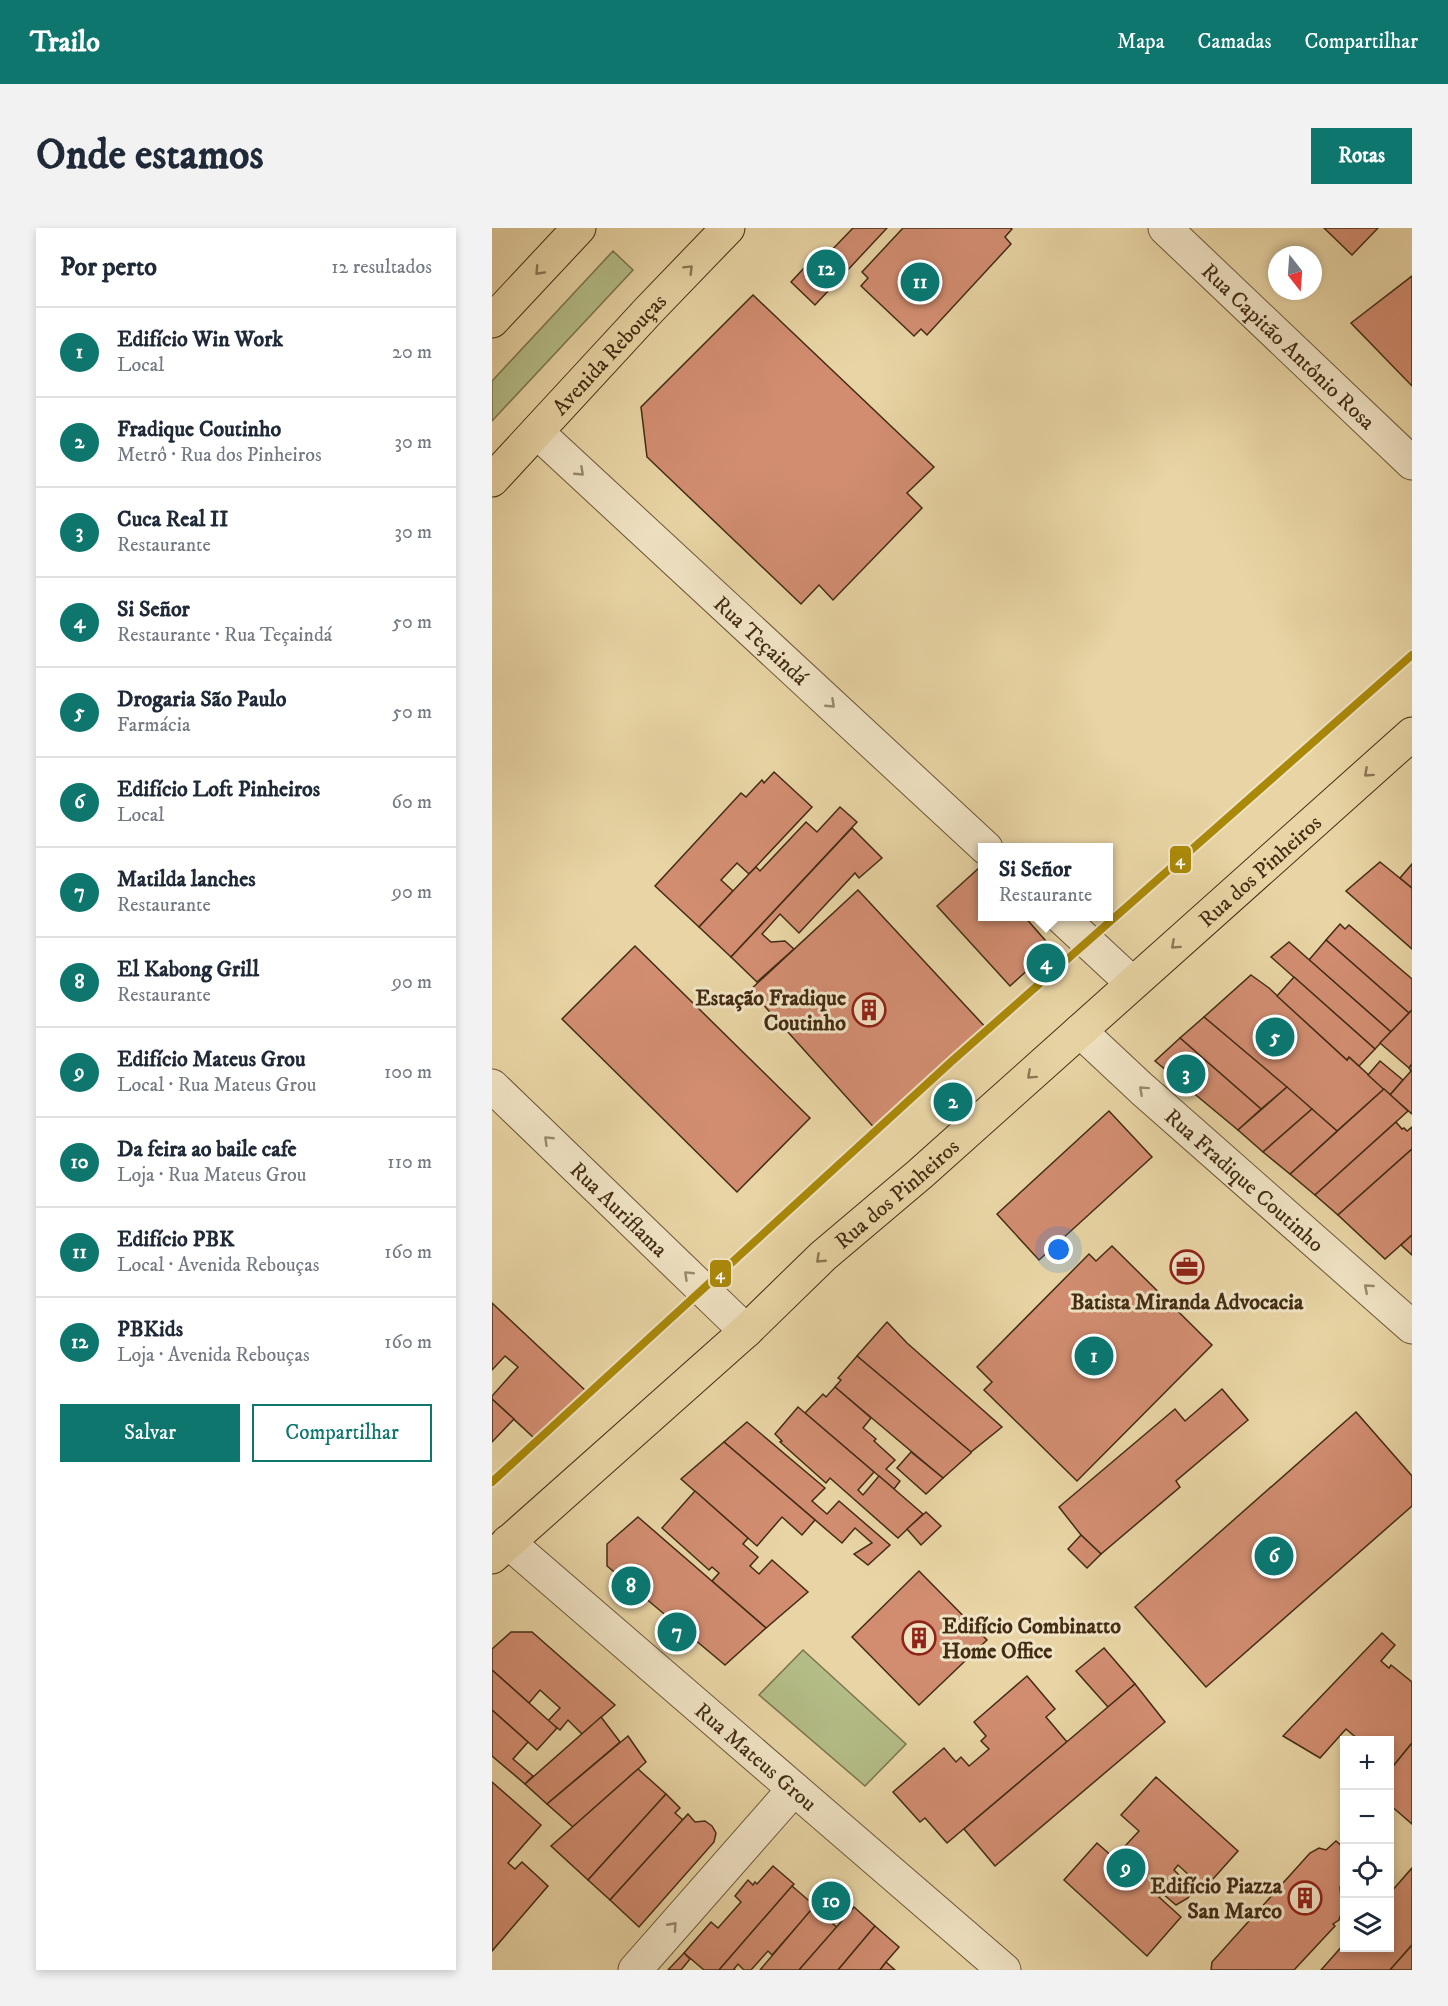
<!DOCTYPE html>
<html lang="pt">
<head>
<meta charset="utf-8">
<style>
	:root { --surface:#fff; --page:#f2f2f3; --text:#1f2937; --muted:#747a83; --line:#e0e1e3; --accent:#0f766e }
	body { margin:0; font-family:"IM FELL DW Pica",serif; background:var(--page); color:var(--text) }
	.controls { position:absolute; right:18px; bottom:18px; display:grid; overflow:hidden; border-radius:0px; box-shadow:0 3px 9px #0003 }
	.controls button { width:54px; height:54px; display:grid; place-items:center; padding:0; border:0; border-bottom:2px solid var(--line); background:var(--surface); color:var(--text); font:30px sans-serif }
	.compass { position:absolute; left:776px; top:18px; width:54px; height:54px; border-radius:50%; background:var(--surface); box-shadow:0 3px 9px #0003; rotate:163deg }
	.you { position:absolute; left:567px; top:1022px; width:21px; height:21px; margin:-15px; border:4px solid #fff; border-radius:50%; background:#1a73e8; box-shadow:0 0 0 9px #1a73e833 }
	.badge { display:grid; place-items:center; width:39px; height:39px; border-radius:50%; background:var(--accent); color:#fff; font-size:20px; font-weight:700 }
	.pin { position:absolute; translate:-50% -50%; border:3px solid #fff; box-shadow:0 2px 6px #0006 }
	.popup { position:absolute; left:486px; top:615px; width:135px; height:78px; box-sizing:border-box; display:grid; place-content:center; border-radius:0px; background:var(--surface); filter:drop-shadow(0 2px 4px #0005); font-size:20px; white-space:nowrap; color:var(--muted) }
	.popup b { font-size:22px; color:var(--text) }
	.popup::after { content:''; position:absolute; left:50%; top:100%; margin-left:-12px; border:12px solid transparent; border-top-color:var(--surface) }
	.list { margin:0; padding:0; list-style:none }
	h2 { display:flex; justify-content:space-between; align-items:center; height:78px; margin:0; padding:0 24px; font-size:26px }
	h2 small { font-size:20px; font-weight:400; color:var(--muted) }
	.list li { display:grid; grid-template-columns:39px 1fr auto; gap:18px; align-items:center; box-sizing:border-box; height:90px; padding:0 24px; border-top:2px solid var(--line) }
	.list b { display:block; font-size:22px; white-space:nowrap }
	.list p { margin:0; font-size:20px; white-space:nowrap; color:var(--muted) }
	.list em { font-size:20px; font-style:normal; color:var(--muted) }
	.actions { display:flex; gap:12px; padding:18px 24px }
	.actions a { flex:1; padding:14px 0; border:2px solid var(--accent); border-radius:0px; text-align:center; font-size:21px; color:var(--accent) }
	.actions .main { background:var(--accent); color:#fff }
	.icon { flex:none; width:33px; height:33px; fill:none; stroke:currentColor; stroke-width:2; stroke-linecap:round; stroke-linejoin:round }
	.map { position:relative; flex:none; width:920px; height:1742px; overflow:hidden; border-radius:0px }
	header { display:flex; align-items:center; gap:36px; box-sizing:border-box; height:84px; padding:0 30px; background:var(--accent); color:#fff }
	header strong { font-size:28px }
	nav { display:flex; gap:33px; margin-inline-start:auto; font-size:21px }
	.intro { display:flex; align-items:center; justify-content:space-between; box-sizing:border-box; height:144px; padding:0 36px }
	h1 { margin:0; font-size:42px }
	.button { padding:15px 27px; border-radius:0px; background:var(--accent); color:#fff; font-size:21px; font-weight:700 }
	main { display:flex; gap:36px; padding:0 36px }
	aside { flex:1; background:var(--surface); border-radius:0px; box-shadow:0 3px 9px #0003 }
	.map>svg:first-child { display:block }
	.green { fill:#b4bd87; stroke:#7c744e; stroke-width:1.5 }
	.building { fill:#d28d71; stroke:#432c14; stroke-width:1.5 }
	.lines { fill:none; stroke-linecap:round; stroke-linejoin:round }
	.minor-casing { stroke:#6c5638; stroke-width:35 }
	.major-casing { stroke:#432c14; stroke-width:35 }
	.minor { stroke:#f0e3c4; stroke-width:33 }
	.major { stroke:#e8d4a4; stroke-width:33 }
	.metro-1-casing { stroke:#f0e3c4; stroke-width:12 }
	.metro-1 { stroke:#aa8909; stroke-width:8 }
	.oneway { stroke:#8d7855 }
	.oneway2 { stroke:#9a886c }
	.labels { text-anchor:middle; stroke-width:6; stroke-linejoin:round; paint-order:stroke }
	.street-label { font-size:22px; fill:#432c14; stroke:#f0e3c4 }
	.poi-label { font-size:22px; font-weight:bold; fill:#432c14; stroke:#f0e3c4; text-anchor:end }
	.line-badge { stroke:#f0e3c4; stroke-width:2 }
	.badge-label { font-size:16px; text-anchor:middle; font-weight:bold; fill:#fff }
</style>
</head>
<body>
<header>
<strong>Trailo</strong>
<nav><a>Mapa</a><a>Camadas</a><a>Compartilhar</a></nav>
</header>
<div class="intro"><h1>Onde estamos</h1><a class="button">Rotas</a></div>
<main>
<aside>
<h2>Por perto<small>12 resultados</small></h2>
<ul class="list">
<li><span class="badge">1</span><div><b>Edifício Win Work</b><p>Local</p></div><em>20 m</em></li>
<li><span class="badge">2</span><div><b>Fradique Coutinho</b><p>Metrô · Rua dos Pinheiros</p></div><em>30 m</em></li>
<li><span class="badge">3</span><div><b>Cuca Real II</b><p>Restaurante</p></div><em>30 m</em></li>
<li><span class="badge">4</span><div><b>Si Señor</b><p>Restaurante · Rua Teçaindá</p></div><em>50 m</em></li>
<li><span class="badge">5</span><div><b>Drogaria São Paulo</b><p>Farmácia</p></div><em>50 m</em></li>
<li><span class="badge">6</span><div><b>Edifício Loft Pinheiros</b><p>Local</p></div><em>60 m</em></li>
<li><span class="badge">7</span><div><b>Matilda lanches</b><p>Restaurante</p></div><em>90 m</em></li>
<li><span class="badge">8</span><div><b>El Kabong Grill</b><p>Restaurante</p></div><em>90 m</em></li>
<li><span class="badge">9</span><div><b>Edifício Mateus Grou</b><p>Local · Rua Mateus Grou</p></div><em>100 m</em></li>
<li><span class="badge">10</span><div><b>Da feira ao baile cafe</b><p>Loja · Rua Mateus Grou</p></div><em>110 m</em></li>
<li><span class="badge">11</span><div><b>Edifício PBK</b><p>Local · Avenida Rebouças</p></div><em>160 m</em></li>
<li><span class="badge">12</span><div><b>PBKids</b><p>Loja · Avenida Rebouças</p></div><em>160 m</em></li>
</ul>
<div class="actions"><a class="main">Salvar</a><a>Compartilhar</a></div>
</aside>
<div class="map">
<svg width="920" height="1742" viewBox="0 0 920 1742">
	<rect width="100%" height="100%" fill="#e8d4a4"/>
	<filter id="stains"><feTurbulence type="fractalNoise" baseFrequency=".00333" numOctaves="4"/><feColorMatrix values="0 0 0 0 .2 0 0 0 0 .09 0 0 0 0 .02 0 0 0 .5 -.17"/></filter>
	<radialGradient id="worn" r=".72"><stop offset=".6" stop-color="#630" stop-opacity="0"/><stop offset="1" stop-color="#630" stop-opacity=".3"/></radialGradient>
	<g class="green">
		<path d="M121,23L141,42L0,193V153Z"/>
		<path d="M311,1422L414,1516L373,1558L267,1467Z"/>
	</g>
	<g class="building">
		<path d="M361,0H395L323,77L299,54L328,23L334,28Z"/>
		<path d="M411,0H518L520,1L513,9L519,16L435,107L429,101L422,108L369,58L376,50L370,44Z"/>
		<path d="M832,0H886L860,27Z"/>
		<path d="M920,48V158L859,95Z"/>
		<path d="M261,67L442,239L415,265L430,280L341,372L327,357L309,376L155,229L149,179Z"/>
		<path d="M282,544L320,579L257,646L245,635L229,652L241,663L207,699L163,658L249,565L254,569L270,552L272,555Z"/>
		<path d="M348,579L365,594L239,729L207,699L257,646L264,639L268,643L314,594L325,604Z"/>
		<path d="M360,600L390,630L367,650L363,645L307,705L288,686L270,706L279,714L293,713L302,721L265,754L239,729Z"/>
		<path d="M888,634L920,660V721L854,663Z"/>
		<path d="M920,636V660L908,650Z"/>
		<path d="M488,639L491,642V688H532L560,720L518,758L445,678Z"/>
		<path d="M366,662L496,802L386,904L258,762Z"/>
		<path d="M848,696L853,701L857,697L920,751V782L917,785L834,712Z"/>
		<path d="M834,712L917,785L899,804L817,732Z"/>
		<path d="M797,714L899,804L883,821L779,729Z"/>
		<path d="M143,718L318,890L245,964L70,791Z"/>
		<path d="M759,747L777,760L855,832L857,829L892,861L845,903L712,789Z"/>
		<path d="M802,749L883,821L867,838L857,829L855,832L785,768Z"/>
		<path d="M920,782V836L917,840L888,815Z"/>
		<path d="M712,789L795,859L769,881L688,810Z"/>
		<path d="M688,810L769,881L746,902L663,833Z"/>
		<path d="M888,833L911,852L898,867L876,847Z"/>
		<path d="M920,836V886L898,867L919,843L917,840Z"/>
		<path d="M795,859L820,881L771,924L746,902Z"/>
		<path d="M892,861L916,883L823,967L798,946Z"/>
		<path d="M820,881L845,903L798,946L771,924Z"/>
		<path d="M617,883L660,929L547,1032L505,986Z"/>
		<path d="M904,894L910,901L912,900L915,903L920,899V921L846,987L823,967Z"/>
		<path d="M920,921V1007L893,1031L846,987Z"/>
		<path d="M920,1007V1027L909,1017Z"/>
		<path d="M620,1018L720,1117L585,1253L492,1162L500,1154L485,1139L597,1026L604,1033Z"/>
		<path d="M0,1075L94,1163L42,1210L0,1171V1168L26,1139L13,1128L0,1142Z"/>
		<path d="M395,1094L415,1115L510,1199L479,1224L365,1128Z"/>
		<path d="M365,1128L479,1224V1225L451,1250L343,1159L349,1152L346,1150Z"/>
		<path d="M343,1159L379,1190L371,1200L384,1211L382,1213L403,1232L394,1241L408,1253L402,1261L313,1185L331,1166L334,1169Z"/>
		<path d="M730,1161L756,1192L684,1253L688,1259L609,1326L589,1307L567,1279L683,1181L693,1193Z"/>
		<path d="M0,1171L22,1191L0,1214Z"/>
		<path d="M306,1179L382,1244L366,1262L371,1267L387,1248L431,1286L406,1310L338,1250L334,1255L288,1214L290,1213L283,1206Z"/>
		<path d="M864,1184L920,1248V1278L714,1459L643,1379Z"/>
		<path d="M255,1194L333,1260L320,1273L335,1286L347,1273L398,1317L376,1337L362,1326L380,1315L363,1300L350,1315L232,1214Z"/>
		<path d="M232,1214L323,1292L310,1307L290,1289L265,1318L189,1251Z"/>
		<path d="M419,1224L451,1250L434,1266L405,1240Z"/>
		<path d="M203,1263L256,1310L251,1316L266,1329L258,1338L267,1346L280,1332L316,1364L274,1400L220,1353L227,1345L220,1339L217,1342L170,1300Z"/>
		<path d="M434,1284L449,1298L429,1317L415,1301Z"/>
		<path d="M146,1289L274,1400L233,1437L115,1338V1316Z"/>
		<path d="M589,1307L609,1326L595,1340L576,1321Z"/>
		<path d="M427,1343L495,1412L427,1477L360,1409Z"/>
		<path d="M19,1404H40L123,1477L90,1506L76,1492L68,1502L56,1493L68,1480L48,1462L37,1475L0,1442V1421Z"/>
		<path d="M890,1405L903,1417L889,1433L897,1440L899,1437L920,1454V1515L898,1542V1512H867L854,1501L828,1530L791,1508Z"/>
		<path d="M612,1420L643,1456L616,1479L584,1443Z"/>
		<path d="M0,1442L65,1500L45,1522L0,1482Z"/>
		<path d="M535,1448L563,1481L554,1489L575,1514L455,1615L433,1590L428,1594L401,1564L452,1520L464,1534L469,1529L477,1538L497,1521L489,1513L494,1508L482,1494Z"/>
		<path d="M643,1456L673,1494L503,1638L472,1601Z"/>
		<path d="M0,1482L36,1514L21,1531L41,1548L33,1556L0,1528Z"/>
		<path d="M109,1489L128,1514L55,1576L33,1556Z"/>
		<path d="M136,1508L154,1534L81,1599L55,1576Z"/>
		<path d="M920,1515V1596L898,1577V1542Z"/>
		<path d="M146,1541L174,1566L96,1652L59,1618Z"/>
		<path d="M664,1549L746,1623L712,1661L686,1637L682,1642L700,1660V1662L696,1670L684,1677L671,1666L667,1669L689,1689L655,1728L572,1652L605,1615L622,1630L647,1603L629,1587Z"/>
		<path d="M0,1554L49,1597L16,1635L23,1641L30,1634L56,1658L0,1723Z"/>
		<path d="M174,1566L188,1580L183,1585L191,1592L118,1672L96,1652Z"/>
		<path d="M196,1586L203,1594L213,1593L220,1598L224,1605L222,1614L147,1699L118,1672Z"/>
		<path d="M844,1613L852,1620V1655L848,1659L850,1683L847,1692L841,1696L843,1698L802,1742H719L720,1734L818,1625L827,1620L834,1622Z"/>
		<path d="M281,1638L302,1656L227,1742H212L192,1725L219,1694L226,1700L249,1674L243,1668L256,1652L261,1657L263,1654L265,1656Z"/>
		<path d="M920,1640V1717L898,1742H829L852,1716V1720H898V1665Z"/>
		<path d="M300,1658L323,1678L280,1727L276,1723L259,1742H252L246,1736L242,1741L243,1742H227Z"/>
		<path d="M324,1676L344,1694L341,1696L345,1699L307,1742H268Z"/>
		<path d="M362,1679L383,1698L346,1742H307Z"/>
		<path d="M383,1698L407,1719L394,1734L388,1742H346Z"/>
		<path d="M920,1717V1742H898Z"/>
		<path d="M192,1725L198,1731L189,1742H176Z"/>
		<path d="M394,1734L403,1742H388Z"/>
	</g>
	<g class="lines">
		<g class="minor-casing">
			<g id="minor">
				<path id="s1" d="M673,0L920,235"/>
				<path id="s2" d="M45,204L494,620"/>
				<path d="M568,688L640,755"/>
				<path id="s3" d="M588,803L650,861L920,1099"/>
				<path id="s4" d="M0,858L254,1103"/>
				<path id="s5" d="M16,1314L512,1742"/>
				<path d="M143,1742L302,1561"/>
			</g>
		</g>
		<g class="major-casing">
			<g id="major">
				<path d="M0,93L87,0"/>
				<path id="s6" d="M0,252L157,82L236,0"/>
				<path id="s7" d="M0,1329L254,1103L331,1028L428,946L920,506"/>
			</g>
		</g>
		<use href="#minor" class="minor"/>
		<use href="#major" class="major"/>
		<g class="metro-1-casing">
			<path id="metro-1" d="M0,1254L460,833L920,427"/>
		</g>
		<use href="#metro-1" class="metro-1"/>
	</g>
	<defs><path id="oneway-chevron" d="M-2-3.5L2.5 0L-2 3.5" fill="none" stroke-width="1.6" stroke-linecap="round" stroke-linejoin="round" transform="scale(1.5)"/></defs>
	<g class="oneway">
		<use href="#oneway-chevron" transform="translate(197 41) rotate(-45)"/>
		<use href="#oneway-chevron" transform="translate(47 43) rotate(133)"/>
		<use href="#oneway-chevron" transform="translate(876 545) rotate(138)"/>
		<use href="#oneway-chevron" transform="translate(683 717) rotate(138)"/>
		<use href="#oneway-chevron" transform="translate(539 847) rotate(138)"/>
		<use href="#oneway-chevron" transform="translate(328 1031) rotate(137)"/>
	</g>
	<g class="oneway2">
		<use href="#oneway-chevron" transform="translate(88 244) rotate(43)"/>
		<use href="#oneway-chevron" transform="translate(339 476) rotate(43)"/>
		<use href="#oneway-chevron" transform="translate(651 862) rotate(-138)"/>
		<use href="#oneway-chevron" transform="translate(56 912) rotate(-136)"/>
		<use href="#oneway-chevron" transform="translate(196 1047) rotate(-136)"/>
		<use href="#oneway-chevron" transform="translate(876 1060) rotate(-139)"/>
		<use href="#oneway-chevron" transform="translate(181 1698) rotate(-48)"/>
	</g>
	<defs>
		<g id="building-ring" transform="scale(1.725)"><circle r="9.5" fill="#f0e3c4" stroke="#8f2418" stroke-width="1.5"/><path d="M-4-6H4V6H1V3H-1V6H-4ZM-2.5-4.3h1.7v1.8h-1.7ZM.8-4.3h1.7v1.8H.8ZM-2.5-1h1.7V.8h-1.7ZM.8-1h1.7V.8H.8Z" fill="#8f2418"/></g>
		<g id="office-ring" transform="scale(1.725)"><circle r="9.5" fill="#f0e3c4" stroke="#8f2418" stroke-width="1.5"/><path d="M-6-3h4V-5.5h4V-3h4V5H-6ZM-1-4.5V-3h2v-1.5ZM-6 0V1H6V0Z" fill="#8f2418"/></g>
	</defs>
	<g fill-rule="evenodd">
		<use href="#building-ring" x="377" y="782"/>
		<use href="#office-ring" x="695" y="1039"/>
		<use href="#building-ring" x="427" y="1410"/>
		<use href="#building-ring" x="813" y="1670"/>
	</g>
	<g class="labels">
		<g class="street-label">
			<text dy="8" stroke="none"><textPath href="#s1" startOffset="171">Rua Capitão Antônio Rosa</textPath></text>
			<text dy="8" stroke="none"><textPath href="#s6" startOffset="172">Avenida Rebouças</textPath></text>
			<text dy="8" stroke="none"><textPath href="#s2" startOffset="306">Rua Teçaindá</textPath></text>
			<text dy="8" stroke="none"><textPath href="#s7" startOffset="1030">Rua dos Pinheiros</textPath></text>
			<text dy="8" stroke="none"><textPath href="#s3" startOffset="222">Rua Fradique Coutinho</textPath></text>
			<text dy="8" stroke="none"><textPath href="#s7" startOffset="544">Rua dos Pinheiros</textPath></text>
			<text dy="8" stroke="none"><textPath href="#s4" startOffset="177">Rua Auriflama</textPath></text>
			<text dy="8" stroke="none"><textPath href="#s5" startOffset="328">Rua Mateus Grou</textPath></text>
		</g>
		<g class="poi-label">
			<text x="354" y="777">Estação Fradique<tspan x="354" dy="25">Coutinho</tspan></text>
			<text x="695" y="1081" text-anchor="middle">Batista Miranda Advocacia</text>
			<text x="450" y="1405" text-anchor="start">Edifício Combinatto<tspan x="450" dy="25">Home Office</tspan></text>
			<text x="790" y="1665">Edifício Piazza<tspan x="790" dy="25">San Marco</tspan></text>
		</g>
	</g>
	<g class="line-badge">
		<rect x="677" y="617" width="23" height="29" rx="6" fill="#aa8909"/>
		<rect x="217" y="1031" width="23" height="29" rx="6" fill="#aa8909"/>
	</g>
	<g class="badge-label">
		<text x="688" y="637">4</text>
		<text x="228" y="1051">4</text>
	</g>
	<rect width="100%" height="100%" filter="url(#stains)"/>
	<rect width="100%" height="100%" fill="url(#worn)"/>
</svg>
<div class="controls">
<button>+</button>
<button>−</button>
<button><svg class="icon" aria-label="locate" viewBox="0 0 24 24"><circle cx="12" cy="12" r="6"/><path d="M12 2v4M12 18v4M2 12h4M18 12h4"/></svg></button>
<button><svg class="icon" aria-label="layers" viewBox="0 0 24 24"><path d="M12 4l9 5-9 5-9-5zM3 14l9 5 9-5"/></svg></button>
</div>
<svg class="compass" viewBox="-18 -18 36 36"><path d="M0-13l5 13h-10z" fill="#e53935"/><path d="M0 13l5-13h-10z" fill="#747a83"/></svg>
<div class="you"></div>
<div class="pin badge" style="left:602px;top:1128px">1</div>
<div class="pin badge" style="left:461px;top:874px">2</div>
<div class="pin badge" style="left:694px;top:846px">3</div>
<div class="pin badge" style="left:554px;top:735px">4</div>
<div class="popup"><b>Si Señor</b>Restaurante</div>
<div class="pin badge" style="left:783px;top:809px">5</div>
<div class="pin badge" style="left:782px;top:1328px">6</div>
<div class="pin badge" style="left:185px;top:1404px">7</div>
<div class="pin badge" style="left:139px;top:1358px">8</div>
<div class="pin badge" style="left:634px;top:1640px">9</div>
<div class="pin badge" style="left:339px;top:1673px">10</div>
<div class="pin badge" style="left:428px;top:54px">11</div>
<div class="pin badge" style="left:334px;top:41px">12</div>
</div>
</main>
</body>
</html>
